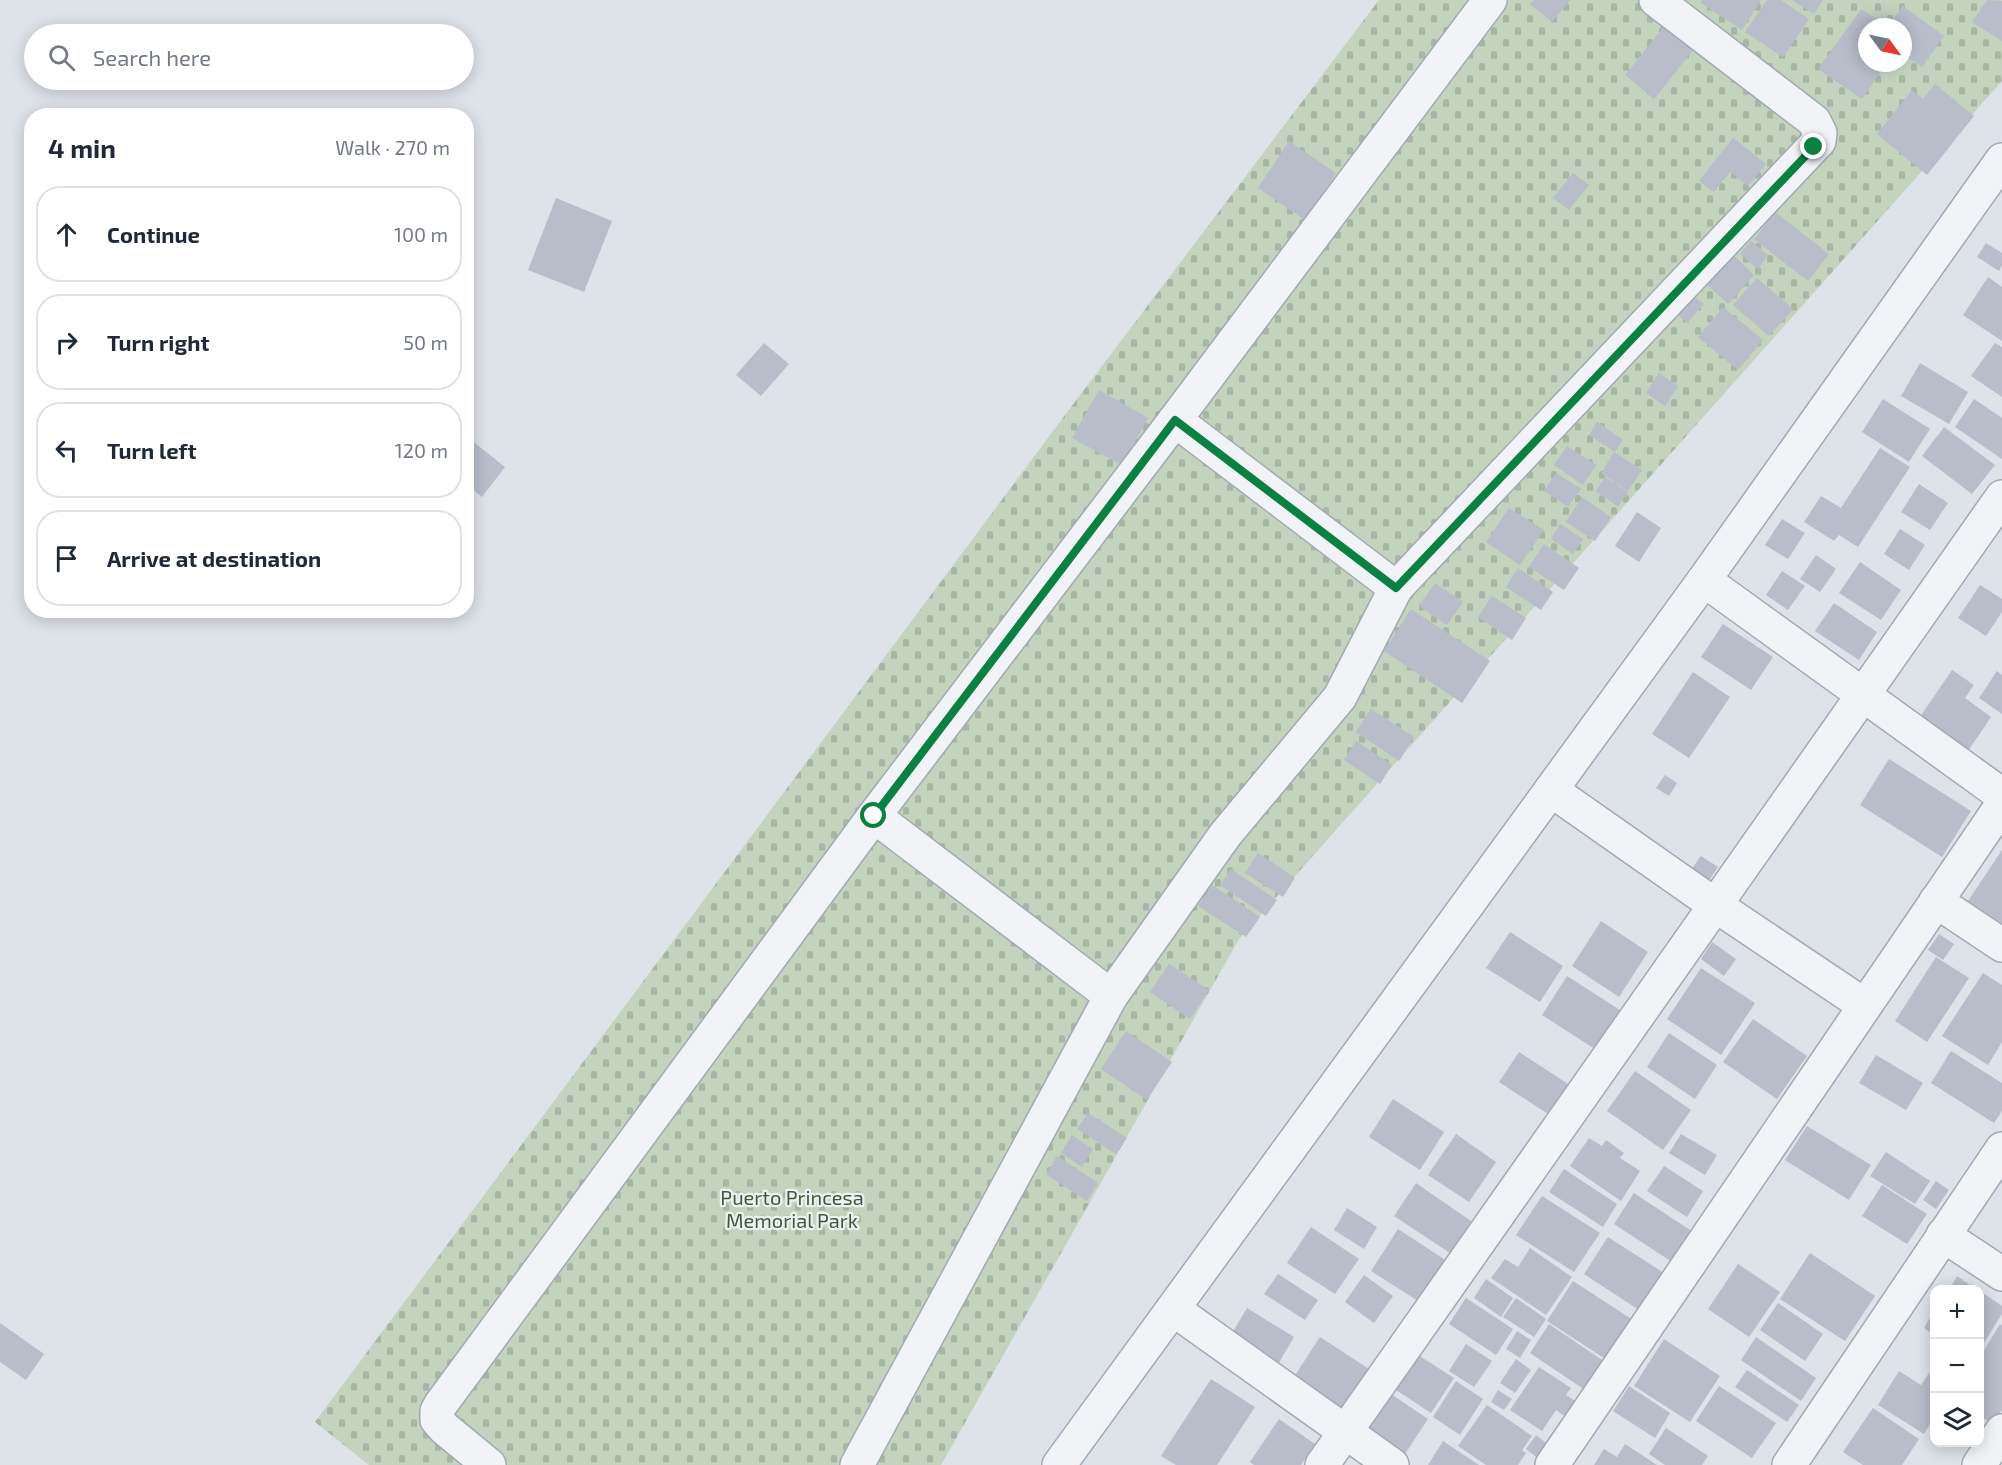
<!DOCTYPE html>
<html lang="en">
<head>
<meta charset="utf-8">
<style>
	:root { --surface:#fff; --page:#f6f6f7; --text:#1f2937; --muted:#747a83; --line:#e0e1e3 }
	body { margin:0; font-family:"Exo 2",sans-serif; background:var(--page); color:var(--text) }
	.controls { position:absolute; right:18px; bottom:18px; display:grid; overflow:hidden; border-radius:12px; box-shadow:0 3px 15px #0003 }
	.controls button { width:54px; height:54px; display:grid; place-items:center; padding:0; border:0; border-bottom:2px solid var(--line); background:var(--surface); color:var(--text); font:30px sans-serif }
	.compass { position:absolute; left:1858px; top:18px; width:54px; height:54px; border-radius:50%; background:var(--surface); box-shadow:0 3px 15px #0003; rotate:123deg }
	.stop { position:absolute; width:18px; height:18px; margin:-14px; border:4px solid #0b8043; border-radius:50%; background:#fff }
	.stop.end { background:#0b8043; border-color:#fff; box-shadow:0 2px 6px #0008 }
	.list { margin:0; padding:0; list-style:none }
	h2 { display:flex; justify-content:space-between; align-items:center; height:78px; margin:0; padding:0 24px; font-size:26px }
	h2 small { font-size:20px; font-weight:400; color:var(--muted) }
	.list li { display:grid; grid-template-columns:39px 1fr auto; gap:18px; align-items:center; box-sizing:border-box; height:96px; margin:0 12px 12px; padding:0 12px; border:2px solid var(--line); border-radius:24px }
	.list b { display:block; font-size:22px; white-space:nowrap }
	.list em { font-size:20px; font-style:normal; color:var(--muted) }
	.icon { flex:none; width:33px; height:33px; fill:none; stroke:currentColor; stroke-width:2; stroke-linecap:round; stroke-linejoin:round }
	.map { position:relative; flex:none; width:2002px; height:1465px; overflow:hidden }
	.search { position:absolute; background:var(--surface); box-shadow:0 3px 15px #0003; left:24px; top:24px; width:450px; height:66px; display:flex; align-items:center; gap:15px; box-sizing:border-box; padding:0 21px; border-radius:33px; color:var(--muted); font-size:22px }
	.panel { position:absolute; background:var(--surface); box-shadow:0 3px 15px #0003; left:24px; top:108px; width:450px; height:510px; border-radius:24px }
	.map>svg:first-child { display:block }
	.cemetery { fill:url(#cemetery-stones); fill-rule:evenodd }
	.building { fill:#b8bdc9 }
	.lines { fill:none; stroke-linecap:round; stroke-linejoin:round }
	.minor-casing { stroke:#a3a9b3; stroke-width:36 }
	.minor { stroke:#f1f3f7; stroke-width:33 }
	.route { stroke:#0b8043; stroke-width:8 }
	.labels { text-anchor:middle; stroke-width:4.5; stroke-linejoin:round; paint-order:stroke }
	.park-label { font-size:20px; fill:#395d33; stroke:#edf1f6 }
</style>
</head>
<body>
<div class="map">
<svg width="2002" height="1465" viewBox="0 0 2002 1465">
	<defs>
		<pattern id="cemetery-stones" width="16" height="16" patternUnits="userSpaceOnUse" patternTransform="scale(1.5)"><rect width="16" height="16" fill="#c3d3be"/><path d="M2 7V4a2 2 0 0 1 4 0v3zM10 15v-3a2 2 0 0 1 4 0v3z" fill="#a7b5a4"/></pattern>
	</defs>
	<rect width="100%" height="100%" fill="#dee2e9"/>
	<path class="cemetery" d="M1379,0H2002V81L1239,939L941,1465H369L315,1422L1068,411ZM1867,27H1903V63H1867Z"/>
	<g class="building">
		<path d="M1534,0H1570L1552,22L1530,4Z"/>
		<path d="M1702,0H1761L1742,30L1701,3Z"/>
		<path d="M1767,0H1781L1809,19L1783,57L1745,32Z"/>
		<path d="M1792,0H1823L1814,14Z"/>
		<path d="M1987,0L2002,1V41L1972,22Z"/>
		<path d="M1903,6L1944,36L1922,67L1903,54V27H1887Z"/>
		<path d="M1861,9L1884,24L1882,27H1867V63H1887L1862,99L1818,69Z"/>
		<path d="M1665,25L1694,49L1654,99L1625,75Z"/>
		<path d="M1935,84L1974,116L1927,175L1877,134L1912,90L1923,99Z"/>
		<path d="M1733,138L1766,164L1748,186L1730,172L1714,192L1699,181Z"/>
		<path d="M1289,141L1336,173L1305,220L1258,188Z"/>
		<path d="M1573,173L1589,185L1569,210L1553,198Z"/>
		<path d="M556,198L612,221L584,292L528,270Z"/>
		<path d="M1775,212L1829,254L1808,281L1754,239Z"/>
		<path d="M1751,241L1768,255L1758,269L1740,254Z"/>
		<path d="M1986,243L2002,253V265L1999,271L1977,257Z"/>
		<path d="M1730,252L1754,275L1728,304L1703,281Z"/>
		<path d="M1988,277L2002,287V341L1963,315Z"/>
		<path d="M1757,278L1793,309L1769,336L1733,305Z"/>
		<path d="M1688,292L1704,304L1687,323L1673,310Z"/>
		<path d="M1723,307L1763,340L1738,370L1698,337Z"/>
		<path d="M764,343L789,364L761,396L736,375Z"/>
		<path d="M1995,343L2002,347V397L1971,376Z"/>
		<path d="M1920,363L1968,392L1949,424L1901,396Z"/>
		<path d="M1659,373L1678,386L1665,406L1646,393Z"/>
		<path d="M1099,390L1148,418L1122,465L1072,438Z"/>
		<path d="M1883,399L1930,429L1909,462L1862,432Z"/>
		<path d="M1974,399L2002,418V459L1955,427Z"/>
		<path d="M1597,422L1623,440L1615,452L1589,435Z"/>
		<path d="M1944,427L1995,465L1972,494L1922,456Z"/>
		<path d="M466,436L505,467L482,497L466,484Z"/>
		<path d="M1567,446L1596,465L1583,485L1554,465Z"/>
		<path d="M1880,448L1910,467L1858,547L1839,535L1834,541L1804,522L1821,496L1841,508Z"/>
		<path d="M1614,452L1642,470L1628,491L1601,473Z"/>
		<path d="M1556,473L1581,489L1568,507L1544,491Z"/>
		<path d="M1605,477L1628,492L1618,507L1596,491Z"/>
		<path d="M1919,484L1948,503L1930,530L1901,512Z"/>
		<path d="M1582,497L1611,517L1595,541L1566,522Z"/>
		<path d="M1509,508L1544,530L1520,565L1486,542Z"/>
		<path d="M1637,512L1661,528L1639,562L1615,546Z"/>
		<path d="M1782,519L1805,533L1788,559L1765,545Z"/>
		<path d="M1560,524L1583,539L1573,554L1551,539Z"/>
		<path d="M1900,529L1925,545L1909,570L1884,554Z"/>
		<path d="M1544,544L1579,568L1564,590L1529,567Z"/>
		<path d="M1816,555L1836,569L1820,592L1800,579Z"/>
		<path d="M1860,562L1901,590L1881,620L1839,593Z"/>
		<path d="M1518,568L1553,592L1541,610L1506,587Z"/>
		<path d="M1782,571L1805,586L1788,610L1766,595Z"/>
		<path d="M1435,583L1463,602L1447,625L1419,606Z"/>
		<path d="M1980,585L2002,599V612L1986,636L1958,618Z"/>
		<path d="M1492,596L1526,618L1512,640L1478,617Z"/>
		<path d="M1834,603L1877,632L1859,660L1815,631Z"/>
		<path d="M1411,609L1490,661L1462,703L1384,651Z"/>
		<path d="M1723,624L1773,657L1751,690L1701,657Z"/>
		<path d="M1952,670L1974,685L1965,698L1991,717L1966,754L1918,720Z"/>
		<path d="M1997,671L2002,675V714L1979,698Z"/>
		<path d="M1693,672L1730,697L1689,758L1652,734Z"/>
		<path d="M1371,709L1414,737L1399,761L1356,732Z"/>
		<path d="M1356,741L1392,765L1380,784L1344,760Z"/>
		<path d="M1889,759L1971,811L1942,857L1860,805Z"/>
		<path d="M1665,775L1677,783L1669,796L1656,788Z"/>
		<path d="M2002,850V923L1968,901Z"/>
		<path d="M1258,853L1295,878L1283,897L1245,873Z"/>
		<path d="M1701,856L1718,867L1703,889L1686,877Z"/>
		<path d="M1231,869L1277,900L1266,916L1220,885Z"/>
		<path d="M1212,885L1260,917L1246,937L1198,906Z"/>
		<path d="M1601,921L1648,952L1619,997L1572,966Z"/>
		<path d="M1510,932L1563,966L1540,1002L1486,968Z"/>
		<path d="M1939,934L1954,944L1943,960L1928,950Z"/>
		<path d="M1712,942L1736,959L1724,976L1701,959Z"/>
		<path d="M1936,957L1969,978L1927,1042L1895,1021Z"/>
		<path d="M1169,964L1209,990L1190,1019L1150,992Z"/>
		<path d="M1701,968L1755,1003L1721,1055L1667,1019Z"/>
		<path d="M1983,973L2002,985V1042L1988,1065L1942,1036Z"/>
		<path d="M1567,976L1620,1010L1595,1049L1542,1015Z"/>
		<path d="M1753,1019L1807,1056L1777,1099L1723,1062Z"/>
		<path d="M1126,1031L1172,1062L1147,1100L1101,1069Z"/>
		<path d="M1669,1033L1717,1065L1695,1099L1647,1067Z"/>
		<path d="M1951,1051L2002,1083V1111L1994,1123L1931,1083Z"/>
		<path d="M1519,1052L1568,1084L1548,1114L1499,1082Z"/>
		<path d="M1876,1055L1923,1083L1906,1110L1859,1083Z"/>
		<path d="M1635,1071L1691,1110L1663,1150L1607,1111Z"/>
		<path d="M1393,1099L1444,1132L1420,1170L1369,1137Z"/>
		<path d="M1088,1113L1127,1138L1116,1154L1077,1129Z"/>
		<path d="M1807,1126L1871,1165L1849,1200L1785,1160Z"/>
		<path d="M1456,1134L1496,1162L1469,1202L1428,1175Z"/>
		<path d="M1681,1134L1717,1155L1705,1175L1669,1153Z"/>
		<path d="M1072,1135L1093,1149L1082,1167L1061,1153Z"/>
		<path d="M1589,1138L1602,1146L1606,1140L1624,1153L1620,1158L1640,1171L1621,1201L1570,1166Z"/>
		<path d="M1886,1152L1930,1181L1915,1204L1870,1176Z"/>
		<path d="M1057,1156L1098,1183L1087,1201L1046,1174Z"/>
		<path d="M1664,1166L1703,1191L1687,1217L1647,1191Z"/>
		<path d="M1564,1169L1617,1204L1603,1227L1549,1192Z"/>
		<path d="M1936,1181L1949,1190L1936,1209L1923,1200Z"/>
		<path d="M1416,1183L1471,1221L1450,1253L1394,1216Z"/>
		<path d="M1882,1185L1927,1214L1907,1244L1862,1216Z"/>
		<path d="M1634,1193L1696,1234L1675,1264L1614,1224Z"/>
		<path d="M1542,1196L1600,1233L1574,1272L1516,1235Z"/>
		<path d="M1347,1208L1377,1227L1364,1249L1334,1230Z"/>
		<path d="M1311,1227L1359,1259L1335,1294L1287,1263Z"/>
		<path d="M1398,1229L1453,1265L1426,1306L1371,1271Z"/>
		<path d="M1608,1237L1667,1275L1642,1312L1584,1274Z"/>
		<path d="M1530,1248L1572,1277L1546,1315L1491,1278L1505,1259L1518,1267Z"/>
		<path d="M1810,1253L1875,1296L1845,1341L1780,1299Z"/>
		<path d="M1738,1264L1780,1292L1749,1337L1708,1309Z"/>
		<path d="M1278,1274L1318,1300L1305,1320L1264,1294Z"/>
		<path d="M1364,1275L1393,1296L1374,1323L1345,1302Z"/>
		<path d="M1957,1276L1977,1290H1949Z"/>
		<path d="M1486,1279L1513,1298L1501,1317L1474,1298Z"/>
		<path d="M1573,1281L1633,1320L1607,1360L1547,1321Z"/>
		<path d="M1980,1291L2002,1306V1314L1980,1349Z"/>
		<path d="M1466,1298L1513,1329L1496,1355L1449,1324Z"/>
		<path d="M1516,1298L1546,1319L1534,1337L1503,1317Z"/>
		<path d="M1778,1303L1823,1334L1805,1361L1760,1330Z"/>
		<path d="M1247,1308L1294,1337L1274,1371L1227,1342Z"/>
		<path d="M1934,1311V1335L1924,1328Z"/>
		<path d="M0,1323L44,1354L26,1380L0,1362Z"/>
		<path d="M1549,1324L1605,1362L1585,1390L1530,1353Z"/>
		<path d="M2000,1324L2002,1325V1410L1993,1424L1980,1416V1357Z"/>
		<path d="M1517,1331L1531,1340L1520,1358L1506,1349Z"/>
		<path d="M1320,1337L1372,1371L1344,1413L1292,1380Z"/>
		<path d="M1756,1337L1816,1378L1801,1401L1741,1360Z"/>
		<path d="M1664,1339L1720,1376L1690,1422L1634,1386Z"/>
		<path d="M1466,1344L1492,1361L1474,1387L1449,1371Z"/>
		<path d="M1415,1353L1454,1378L1431,1413L1393,1388Z"/>
		<path d="M1516,1359L1531,1370L1515,1393L1500,1383Z"/>
		<path d="M1539,1367L1571,1388L1566,1395L1580,1404L1570,1420L1556,1410L1542,1431L1510,1410Z"/>
		<path d="M1747,1370L1799,1405L1787,1422L1735,1387Z"/>
		<path d="M1899,1371L1921,1385L1929,1373L1934,1376V1417L1924,1434L1878,1405Z"/>
		<path d="M1211,1379L1255,1407L1217,1465H1176L1161,1456Z"/>
		<path d="M1456,1381L1483,1399L1460,1435L1433,1417Z"/>
		<path d="M1629,1386L1670,1413L1655,1438L1613,1411Z"/>
		<path d="M1719,1386L1776,1423L1752,1458L1696,1421Z"/>
		<path d="M1498,1390L1512,1399L1504,1410L1491,1402Z"/>
		<path d="M1391,1394L1428,1419L1401,1460L1363,1434Z"/>
		<path d="M1487,1405L1532,1436L1522,1450L1526,1453L1518,1465H1486L1458,1446Z"/>
		<path d="M1873,1408L1919,1439L1902,1465H1863L1843,1452Z"/>
		<path d="M1279,1419L1315,1444L1301,1465H1254L1250,1462Z"/>
		<path d="M1666,1428L1708,1456L1702,1465H1665L1649,1454Z"/>
		<path d="M1536,1435L1550,1446L1540,1460L1526,1449Z"/>
		<path d="M1443,1441L1479,1465H1428Z"/>
		<path d="M1625,1444L1657,1465H1594L1604,1449L1617,1457Z"/>
	</g>
	<g class="lines">
		<g class="minor-casing">
			<g id="minor">
				<path d="M1175,420L1396,588"/>
				<path d="M1704,580L2002,795"/>
				<path d="M1551,790L1715,905L1864,1005"/>
				<path d="M874,816L1111,996"/>
				<path d="M1936,901L2002,945"/>
				<path d="M1943,1235L2002,1274"/>
				<path d="M1173,1309L1392,1465"/>
				<path d="M489,1465L444,1428L437,1420V1411L441,1404L874,816L1175,420L1490,0"/>
				<path d="M857,1465L1111,996L1225,835L1340,697L1396,588L1819,141L1820,133L1814,121L1656,0"/>
				<path d="M1059,1465L1704,580L2002,160"/>
				<path d="M1322,1465L2002,497"/>
				<path d="M1552,1465L2002,805"/>
				<path d="M1789,1465L2002,1149"/>
				<path d="M1979,1465L2002,1431"/>
			</g>
		</g>
		<use href="#minor" class="minor"/>
	</g>
	<g class="lines">
		<path class="route" d="M874,816L1175,420L1396,588L1814,147"/>
	</g>
	<g class="labels">
		<g class="park-label">
			<text x="792" y="1205">Puerto Princesa<tspan x="792" dy="23">Memorial Park</tspan></text>
		</g>
	</g>
</svg>
<div class="controls">
<button>+</button>
<button>−</button>
<button><svg class="icon" aria-label="layers" viewBox="0 0 24 24"><path d="M12 4l9 5-9 5-9-5zM3 14l9 5 9-5"/></svg></button>
</div>
<svg class="compass" viewBox="-18 -18 36 36"><path d="M0-13l5 13h-10z" fill="#e53935"/><path d="M0 13l5-13h-10z" fill="#747a83"/></svg>
<div class="stop" style="left:874px;top:816px"></div>
<div class="stop end" style="left:1814px;top:147px"></div>
<div class="search"><svg class="icon" aria-label="search" viewBox="0 0 24 24"><circle cx="10" cy="10" r="6"/><path d="M15 15l6 6"/></svg>Search here</div>
<section class="panel">
<h2>4 min<small>Walk · 270 m</small></h2>
<ul class="list">
<li><svg class="icon" aria-label="ahead" viewBox="0 0 24 24"><path d="M12 20V5M6 11l6-6 6 6"/></svg><div><b>Continue</b></div><em>100 m</em></li>
<li><svg class="icon" aria-label="right" viewBox="0 0 24 24"><path d="M7 20v-9h11M14 6l5 5-5 5"/></svg><div><b>Turn right</b></div><em>50 m</em></li>
<li><svg class="icon" aria-label="left" viewBox="0 0 24 24"><path d="M17 20v-9H6M10 6l-5 5 5 5"/></svg><div><b>Turn left</b></div><em>120 m</em></li>
<li><svg class="icon" aria-label="arrive" viewBox="0 0 24 24"><path d="M6 21V4h12l-3 4 3 4H6"/></svg><div><b>Arrive at destination</b></div></li>
</ul>
</section>
</div>
</body>
</html>
